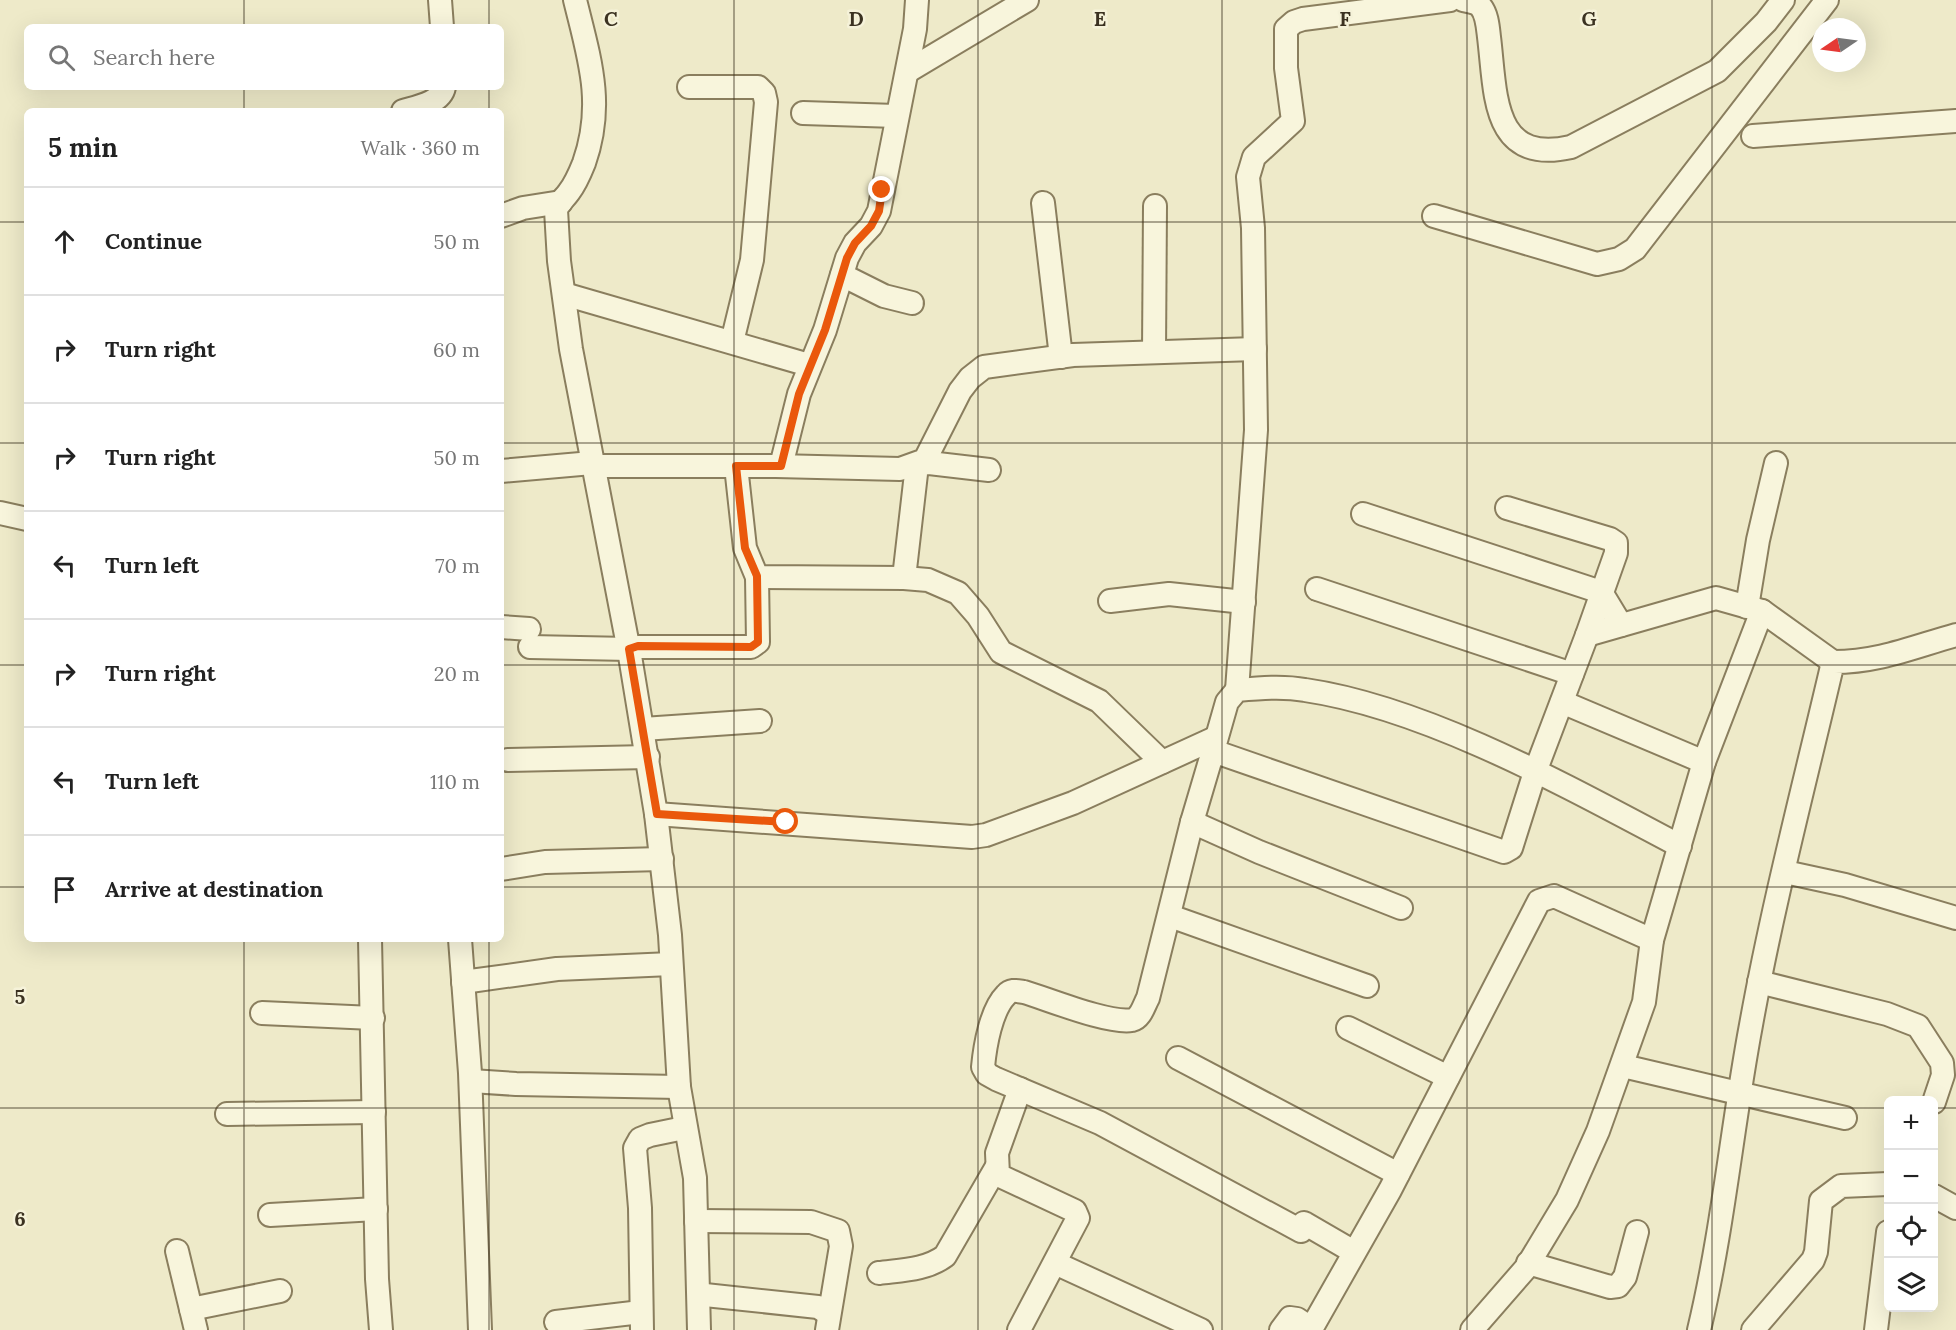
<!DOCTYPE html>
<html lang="en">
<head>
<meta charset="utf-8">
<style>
	:root { --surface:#fff; --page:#f6f6f6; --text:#222; --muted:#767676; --line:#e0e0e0 }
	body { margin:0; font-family:Lora,serif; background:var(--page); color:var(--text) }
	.controls { position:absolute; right:18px; bottom:18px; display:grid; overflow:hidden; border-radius:9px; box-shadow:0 6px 24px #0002 }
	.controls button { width:54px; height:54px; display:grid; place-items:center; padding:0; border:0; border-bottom:2px solid var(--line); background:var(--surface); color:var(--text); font:30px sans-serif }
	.compass { position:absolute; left:1812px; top:18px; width:54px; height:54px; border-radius:50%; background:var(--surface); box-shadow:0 6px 24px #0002; rotate:257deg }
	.stop { position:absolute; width:18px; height:18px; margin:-14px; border:4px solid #ea580c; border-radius:50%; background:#fff }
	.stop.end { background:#ea580c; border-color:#fff; box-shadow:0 2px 6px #0008 }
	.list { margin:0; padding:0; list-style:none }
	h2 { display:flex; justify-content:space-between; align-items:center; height:78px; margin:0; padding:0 24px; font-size:26px }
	h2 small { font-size:20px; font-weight:400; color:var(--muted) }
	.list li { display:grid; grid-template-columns:39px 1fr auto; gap:18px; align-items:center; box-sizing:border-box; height:108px; padding:0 24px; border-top:2px solid var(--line) }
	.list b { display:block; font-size:22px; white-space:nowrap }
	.list em { font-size:20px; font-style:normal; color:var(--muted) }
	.icon { flex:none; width:33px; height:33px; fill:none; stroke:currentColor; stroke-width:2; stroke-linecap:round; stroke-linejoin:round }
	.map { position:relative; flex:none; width:1956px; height:1330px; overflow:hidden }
	.search { position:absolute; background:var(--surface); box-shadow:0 6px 24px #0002; left:24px; top:24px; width:480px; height:66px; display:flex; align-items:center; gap:15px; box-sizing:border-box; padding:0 21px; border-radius:9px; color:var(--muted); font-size:22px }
	.panel { position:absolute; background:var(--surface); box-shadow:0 6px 24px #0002; left:24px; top:108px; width:480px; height:834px; border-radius:9px }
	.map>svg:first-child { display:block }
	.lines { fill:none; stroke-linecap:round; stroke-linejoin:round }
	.minor-casing { stroke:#8a7e5e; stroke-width:26 }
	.minor { stroke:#f8f5dc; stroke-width:22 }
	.route { stroke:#ea580c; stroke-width:8 }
	.grid { fill:none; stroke:#3b3221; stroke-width:1.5; stroke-opacity:0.55 }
	.grid-label { font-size:20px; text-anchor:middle; font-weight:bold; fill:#3b3221; stroke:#f5f2d9; stroke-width:5; stroke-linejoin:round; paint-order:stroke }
</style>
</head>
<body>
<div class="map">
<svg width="1956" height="1330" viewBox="0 0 1956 1330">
	<rect width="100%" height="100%" fill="#eeeac9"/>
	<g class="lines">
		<g class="minor-casing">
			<g id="minor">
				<path d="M440,0L442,27"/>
				<path d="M575,0C589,57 605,104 584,163C580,173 576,183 569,192C565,198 558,203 556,210L559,261L571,349L630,656L656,814L670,935L679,1087L695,1178L699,1330"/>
				<path d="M1463,0C1468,1 1476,2 1480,6C1487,13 1488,28 1489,37C1496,93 1491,165 1571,147L1717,71L1766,22L1783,0"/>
				<path d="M908,71L1027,0"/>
				<path d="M689,87H758L764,93L766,102L752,260L732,342"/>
				<path d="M403,111C417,107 441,103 444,87"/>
				<path d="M803,113L896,116"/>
				<path d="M1753,136L1956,121"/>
				<path d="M1043,203L1061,357"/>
				<path d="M501,216L523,208L561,202"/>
				<path d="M1434,216L1597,264L1619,259L1635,249L1827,0"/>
				<path d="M842,275L884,296L912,303"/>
				<path d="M564,294L809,365"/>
				<path d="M1154,352L1155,206"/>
				<path d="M592,466H776L900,469L925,460L960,391L970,378L984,367L1073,355L1255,349"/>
				<path d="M736,466L745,548L757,577L904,578L928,580L958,593L978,616L1001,652L1099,701L1162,762"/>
				<path d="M781,466L799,394L825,330L847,258L855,243L871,226L879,211L915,29L917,0"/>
				<path d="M501,471L592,463"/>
				<path d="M1507,508L1610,539L1616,543V553L1587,635L1716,598L1762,611L1833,662"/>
				<path d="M0,513L27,519"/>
				<path d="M1363,514L1601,592L1621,625"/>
				<path d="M904,578L917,465L929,463L989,470"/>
				<path d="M1317,589L1572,674"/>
				<path d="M1110,601L1169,594L1244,602"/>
				<path d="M1747,607L1758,540L1776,463"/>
				<path d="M501,627L529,629"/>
				<path d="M1587,635L1535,772L1511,848L1504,852L1213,751L1227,702L1237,690C1260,688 1283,686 1305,690C1428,708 1570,788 1680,846"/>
				<path d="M530,647L629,649L638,647H751L758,642L757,577"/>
				<path d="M1237,690L1256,430L1253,228L1248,177L1254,157L1293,121L1286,68V29L1294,22L1303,19L1450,0"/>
				<path d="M1562,702L1704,762"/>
				<path d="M643,729L760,721"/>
				<path d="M1213,751L1192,822L1148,998C1144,1005 1141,1018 1132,1020C1108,1024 1048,999 1024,992C1017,991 1011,989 1006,995C991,1010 985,1046 983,1067L987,1074L996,1079L1100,1123L1301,1231"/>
				<path d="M508,760L648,757"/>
				<path d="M656,814L972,837L986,835L1073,803L1215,738"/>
				<path d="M1192,822L1259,852L1401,908"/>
				<path d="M501,869L545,862L662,859"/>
				<path d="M1785,872L1845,885L1956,918"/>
				<path d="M1170,916L1367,986"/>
				<path d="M370,939L377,1279L381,1330"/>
				<path d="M460,939L470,1073L480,1330"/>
				<path d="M463,982L557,969L671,964"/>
				<path d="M1759,982L1887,1014L1918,1026L1942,1063L1943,1075L1934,1102"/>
				<path d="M262,1013L373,1018"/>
				<path d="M1348,1028L1448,1077"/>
				<path d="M1178,1058L1398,1174"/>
				<path d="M1623,1066L1845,1118"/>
				<path d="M471,1081L516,1084L679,1087"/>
				<path d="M227,1114L374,1112"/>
				<path d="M1934,1196L1956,1208"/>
				<path d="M270,1215L376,1209"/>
				<path d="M696,1221L811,1222L838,1231L841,1246L827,1330"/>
				<path d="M1304,1223L1354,1252"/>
				<path d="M177,1251L196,1330"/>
				<path d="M1055,1263L1201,1330"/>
				<path d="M1528,1263L1610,1287L1618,1286L1625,1277L1637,1232"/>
				<path d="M879,1273C902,1270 926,1270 945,1256L996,1168"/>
				<path d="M705,1295L818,1307L829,1314"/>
				<path d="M191,1309L280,1291"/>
				<path d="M556,1322L641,1312"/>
				<path d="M642,1330L640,1208L635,1148L640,1139L650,1135L684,1128"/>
				<path d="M1019,1330L1078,1218L1075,1211L998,1175L997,1153L1020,1089"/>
				<path d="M1281,1330L1290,1318L1297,1319L1306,1325L1314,1324L1390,1190L1539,901L1554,896L1652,940"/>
				<path d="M1472,1330L1526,1268L1567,1200L1598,1131L1644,1002L1652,940L1704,762L1762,611"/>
				<path d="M1699,1330C1723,1230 1732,1126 1751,1025C1773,903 1805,782 1833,662C1879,662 1913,647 1956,635"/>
				<path d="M1753,1330L1813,1260L1816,1252L1821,1201L1841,1186L1888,1184"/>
				<path d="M1876,1330L1888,1232"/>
			</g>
		</g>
		<use href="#minor" class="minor"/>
	</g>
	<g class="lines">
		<path class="route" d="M786,822L657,814L629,649L638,646L751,647L758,642L757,576L745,548L736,466H781L799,394L825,330L847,258L855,243L871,226L879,211L882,190"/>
	</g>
	<path class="grid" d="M244,0V27M489,0V27M734,0V1330M978,0V1330M1222,0V1330M1467,0V1330M1712,0V1330M244,87V111M489,87V111M0,222H27M501,222H1956M0,443H27M501,443H1956M0,665H27M501,665H1956M0,887H27M501,887H1956M244,939V1330M489,939V1330M0,1108H1888M1934,1108H1956"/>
	<g class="grid-label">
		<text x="611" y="26">C</text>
		<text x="856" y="26">D</text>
		<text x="1100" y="26">E</text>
		<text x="1345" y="26">F</text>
		<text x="1589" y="26">G</text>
		<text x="20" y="1004">5</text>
		<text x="20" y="1226">6</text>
	</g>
</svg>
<div class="controls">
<button>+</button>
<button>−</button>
<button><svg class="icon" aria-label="locate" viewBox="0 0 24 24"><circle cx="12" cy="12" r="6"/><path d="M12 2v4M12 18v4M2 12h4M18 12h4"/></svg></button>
<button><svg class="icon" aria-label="layers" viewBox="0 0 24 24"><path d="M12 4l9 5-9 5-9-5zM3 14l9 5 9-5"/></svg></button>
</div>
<svg class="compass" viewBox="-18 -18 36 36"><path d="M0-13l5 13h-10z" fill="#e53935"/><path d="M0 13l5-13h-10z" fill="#767676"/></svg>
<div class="stop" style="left:786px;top:822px"></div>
<div class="stop end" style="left:882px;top:190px"></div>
<div class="search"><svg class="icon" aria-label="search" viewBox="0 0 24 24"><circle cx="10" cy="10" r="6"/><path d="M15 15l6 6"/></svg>Search here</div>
<section class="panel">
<h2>5 min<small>Walk · 360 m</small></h2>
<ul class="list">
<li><svg class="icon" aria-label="ahead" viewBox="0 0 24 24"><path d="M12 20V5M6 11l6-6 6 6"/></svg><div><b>Continue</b></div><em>50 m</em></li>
<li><svg class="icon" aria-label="right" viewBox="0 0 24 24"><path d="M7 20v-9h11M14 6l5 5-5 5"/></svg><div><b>Turn right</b></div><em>60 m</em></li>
<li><svg class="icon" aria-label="right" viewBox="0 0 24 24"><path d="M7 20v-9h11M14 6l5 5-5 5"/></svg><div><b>Turn right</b></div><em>50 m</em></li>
<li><svg class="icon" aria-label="left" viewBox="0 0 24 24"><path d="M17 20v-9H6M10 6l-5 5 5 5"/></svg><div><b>Turn left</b></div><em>70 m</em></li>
<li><svg class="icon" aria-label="right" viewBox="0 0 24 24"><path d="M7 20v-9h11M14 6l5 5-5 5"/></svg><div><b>Turn right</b></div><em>20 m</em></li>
<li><svg class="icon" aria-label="left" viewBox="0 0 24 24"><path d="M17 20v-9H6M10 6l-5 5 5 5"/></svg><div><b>Turn left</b></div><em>110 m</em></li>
<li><svg class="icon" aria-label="arrive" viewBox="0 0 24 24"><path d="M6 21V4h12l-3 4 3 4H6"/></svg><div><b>Arrive at destination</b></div></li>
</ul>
</section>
</div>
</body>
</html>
